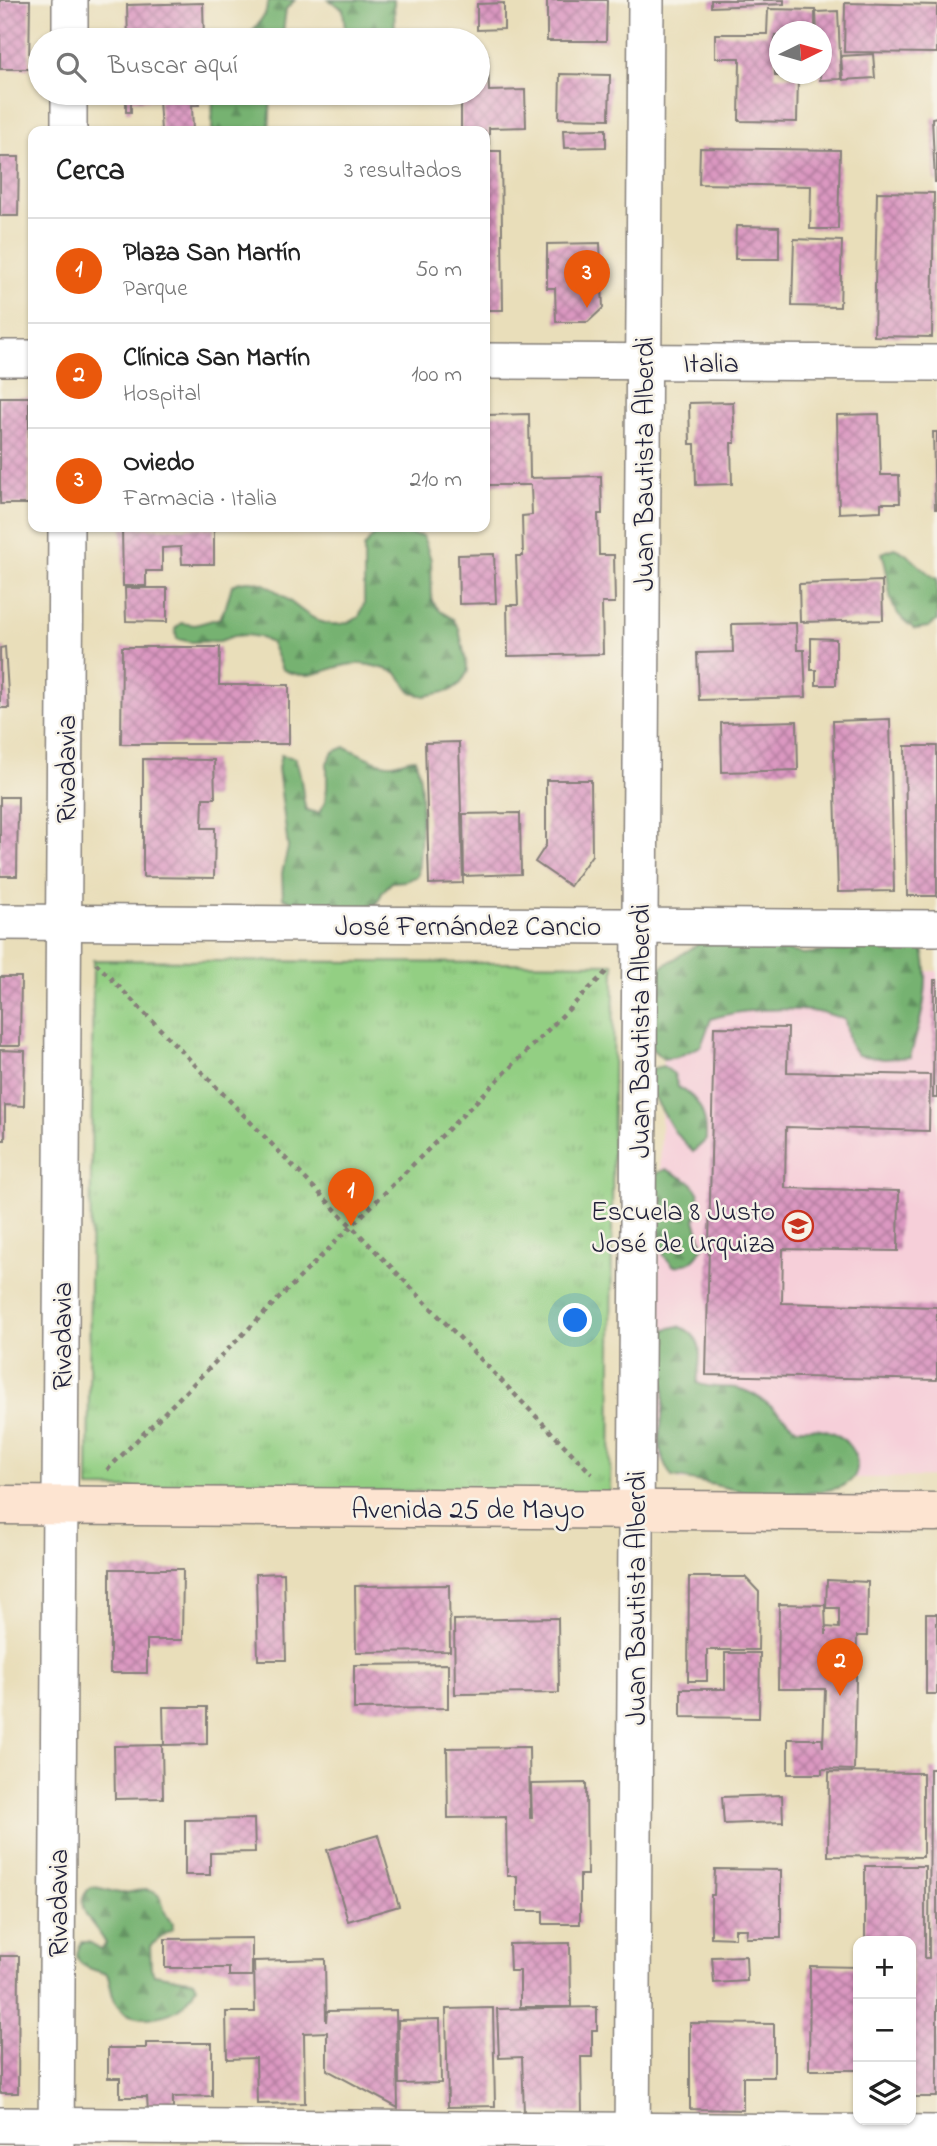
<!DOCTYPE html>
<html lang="es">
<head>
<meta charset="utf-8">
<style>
	:root { --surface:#fff; --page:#f6f6f6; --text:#222; --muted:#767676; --line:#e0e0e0; --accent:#ea580c }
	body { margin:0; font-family:"Indie Flower",sans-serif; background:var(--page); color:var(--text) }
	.controls { position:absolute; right:21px; bottom:21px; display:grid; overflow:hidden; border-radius:14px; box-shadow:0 2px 5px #0004 }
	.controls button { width:63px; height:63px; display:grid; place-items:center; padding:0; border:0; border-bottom:2px solid var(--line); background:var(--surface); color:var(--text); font:35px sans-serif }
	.compass { position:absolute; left:769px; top:21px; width:63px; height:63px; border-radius:50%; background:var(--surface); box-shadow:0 2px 5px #0004; rotate:85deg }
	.you { position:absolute; left:576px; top:1321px; width:24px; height:24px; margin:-18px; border:5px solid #fff; border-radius:50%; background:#1a73e8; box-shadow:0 0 0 10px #1a73e833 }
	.badge { display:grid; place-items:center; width:46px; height:46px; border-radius:50%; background:var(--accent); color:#fff; font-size:23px; font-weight:700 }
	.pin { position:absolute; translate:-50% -58px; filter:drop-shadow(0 2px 4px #0008) }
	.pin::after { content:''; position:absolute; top:37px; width:24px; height:21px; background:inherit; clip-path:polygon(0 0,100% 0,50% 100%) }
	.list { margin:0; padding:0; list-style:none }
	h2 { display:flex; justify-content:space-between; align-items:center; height:91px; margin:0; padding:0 28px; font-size:30px }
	h2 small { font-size:23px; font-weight:400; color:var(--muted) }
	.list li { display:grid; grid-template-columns:46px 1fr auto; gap:21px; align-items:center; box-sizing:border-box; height:105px; padding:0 28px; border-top:2px solid var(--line) }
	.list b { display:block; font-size:26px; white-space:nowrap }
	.list p { margin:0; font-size:23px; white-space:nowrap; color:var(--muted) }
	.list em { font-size:23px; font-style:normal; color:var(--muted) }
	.icon { flex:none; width:38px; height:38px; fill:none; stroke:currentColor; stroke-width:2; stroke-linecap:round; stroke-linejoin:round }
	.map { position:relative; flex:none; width:937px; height:2146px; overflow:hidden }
	.search { position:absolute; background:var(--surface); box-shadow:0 2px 5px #0004; left:28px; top:28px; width:462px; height:77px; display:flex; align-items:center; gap:18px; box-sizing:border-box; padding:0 24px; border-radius:38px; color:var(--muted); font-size:26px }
	.panel { position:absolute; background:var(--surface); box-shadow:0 2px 5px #0004; left:28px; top:126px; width:462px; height:406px; border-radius:14px }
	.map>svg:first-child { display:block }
	.built { fill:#f6cfd9 }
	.forest { fill:url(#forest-firs); stroke:#4c6a56; stroke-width:2 }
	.park { fill:url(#park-tufts); stroke:#5a785f; stroke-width:2 }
	.building { fill:url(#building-cross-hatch) }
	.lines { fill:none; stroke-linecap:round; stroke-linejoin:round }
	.street-casing { stroke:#86807a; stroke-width:38 }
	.secondary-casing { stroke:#86807a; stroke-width:41 }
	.path { stroke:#86807a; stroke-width:4.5; stroke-dasharray:5 5; stroke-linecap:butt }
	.street { stroke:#fff; stroke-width:35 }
	.secondary { stroke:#fde4d1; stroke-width:38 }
	.labels { text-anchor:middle; stroke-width:5; stroke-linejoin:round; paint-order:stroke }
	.street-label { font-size:28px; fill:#22223b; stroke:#f7f3e8 }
	.poi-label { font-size:28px; fill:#22223b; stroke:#f7f3e8; text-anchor:end }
</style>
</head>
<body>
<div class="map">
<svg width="937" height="2146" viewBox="0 0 937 2146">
	<defs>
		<pattern id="forest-firs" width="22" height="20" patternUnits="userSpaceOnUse" patternTransform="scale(1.75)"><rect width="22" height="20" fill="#76b271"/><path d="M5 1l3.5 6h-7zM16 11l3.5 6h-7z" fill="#60905e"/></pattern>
		<pattern id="park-tufts" width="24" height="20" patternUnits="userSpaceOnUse" patternTransform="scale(1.75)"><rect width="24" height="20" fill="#93cf83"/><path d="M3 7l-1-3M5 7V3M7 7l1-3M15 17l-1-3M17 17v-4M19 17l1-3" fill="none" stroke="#7eb172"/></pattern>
		<pattern id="building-cross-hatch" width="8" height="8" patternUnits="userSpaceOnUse" patternTransform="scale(1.75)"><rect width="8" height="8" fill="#db98c1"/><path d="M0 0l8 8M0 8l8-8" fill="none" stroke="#b17c9e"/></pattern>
	</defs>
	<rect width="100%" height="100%" fill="#f7f3e8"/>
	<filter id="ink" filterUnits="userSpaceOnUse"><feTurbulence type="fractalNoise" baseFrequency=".0143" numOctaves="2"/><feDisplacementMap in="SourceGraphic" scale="14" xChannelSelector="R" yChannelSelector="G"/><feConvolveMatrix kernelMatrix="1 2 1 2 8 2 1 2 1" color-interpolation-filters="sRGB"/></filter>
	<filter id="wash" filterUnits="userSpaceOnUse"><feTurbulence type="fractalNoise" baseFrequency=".00686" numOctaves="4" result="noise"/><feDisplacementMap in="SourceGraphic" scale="28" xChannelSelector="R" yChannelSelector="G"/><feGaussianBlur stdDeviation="1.57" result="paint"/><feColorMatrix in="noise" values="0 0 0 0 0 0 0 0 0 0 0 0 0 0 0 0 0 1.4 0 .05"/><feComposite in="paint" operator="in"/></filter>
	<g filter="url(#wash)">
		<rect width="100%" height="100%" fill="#e9deba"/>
		<path class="built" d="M689,970L937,971V1477L680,1481L654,1453L664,998Z"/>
		<g class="forest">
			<path d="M269,0H295L286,9L282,40H246L265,14Z"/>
			<path d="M329,0H394L395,40H346L343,9Z"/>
			<path d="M213,93H271L269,131H212Z"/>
			<path d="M383,530L423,536L431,560L432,601L440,611L453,619L459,629L468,671L461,683L450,691L425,696L412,693L396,672C384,669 369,663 357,664C328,664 313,685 282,669L271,643L259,637L246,635L233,636L220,641L191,642L177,639L175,629L181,623L195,625L220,618L226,606L232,585C281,561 305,650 359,617L364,603V548L372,537Z"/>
			<path d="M894,548C912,554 920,570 937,579V621L928,627L915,629C880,606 894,587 882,553Z"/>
			<path d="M345,747C359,753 378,765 393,764C401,763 407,759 415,759C426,783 420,848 418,876L405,881L392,882L383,891L376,905L364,910L309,907L283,898L282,873L288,848L278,768L281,755L295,758C303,775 301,793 306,810L319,813L325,802L327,788V763L333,752Z"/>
			<path d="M873,940L912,942L923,950C932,985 920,1023 910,1057L884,1059L858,1055L850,1045L845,1020C812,1005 745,1007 711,1019L701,1046L677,1057L663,1059L652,1049L655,971L700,943L753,944L804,954L847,949Z"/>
			<path d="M663,1066L674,1074L678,1087C700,1098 707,1116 706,1140L693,1152L674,1131L645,1082L650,1069Z"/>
			<path d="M666,1169L692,1183L699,1194L695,1220L703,1246C696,1260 690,1264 674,1266L664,1256L661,1242L649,1217L652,1175Z"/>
			<path d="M679,1326C707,1338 700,1358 697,1383C711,1389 722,1386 736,1388C761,1393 778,1414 797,1428C810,1428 822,1427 834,1433C854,1443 870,1474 842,1486C827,1492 777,1498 762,1495C732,1490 703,1481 672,1477C648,1440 666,1426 664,1390C664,1382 661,1376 659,1368C657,1359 657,1349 657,1340L666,1329Z"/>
			<path d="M91,1887C103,1887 116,1894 124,1893C136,1892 146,1886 157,1894C165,1900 161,1914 173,1923L172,1929L150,1946L151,1968L154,1974L193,1981L196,1987C185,2009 171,2016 147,2018C139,2018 127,2016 121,2010C111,2001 112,1986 107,1974C90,1969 67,1965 82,1942H89L101,1949L106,1944C98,1926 68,1907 91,1887Z"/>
		</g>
		<path class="park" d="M93,960L614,964L610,1493L88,1488Z"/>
		<g id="blocks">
			<g class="building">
				<path d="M0,0H30L29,69H0Z"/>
				<path d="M547,0H607L606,41H547Z"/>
				<path d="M711,0H784V4L711,7Z"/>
				<path d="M203,3L204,40H128L127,5Z"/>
				<path d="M504,3V29L477,30V4Z"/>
				<path d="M845,3L937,5V53L844,52Z"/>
				<path d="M768,9L815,10V32H780V35H775V76H798L797,122L739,121L740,58H715V34H767Z"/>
				<path d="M838,11L841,79L820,80L822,32H817L816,12Z"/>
				<path d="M873,54L875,78L843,80L841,56Z"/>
				<path d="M478,56H488L489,91L525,90L526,127L489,128V148H485V131H461V93H478Z"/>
				<path d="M560,74L610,75L609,119L559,118Z"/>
				<path d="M126,93H198L199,105H192L193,131H161L159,100H131V112H126Z"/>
				<path d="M937,117V182H935L932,118Z"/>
				<path d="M606,129V147L564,148L563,130Z"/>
				<path d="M700,148L840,150L838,229H810L811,186L699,184Z"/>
				<path d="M485,151H501L503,310H485Z"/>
				<path d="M0,157H19L18,216H0Z"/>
				<path d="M877,192L934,193L932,337L874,336Z"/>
				<path d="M736,226L779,227V259H735Z"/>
				<path d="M794,239L842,241L840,307L792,306Z"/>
				<path d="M600,243L603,308L588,322H556L555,288H547V244Z"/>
				<rect x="0" y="397" width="29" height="107"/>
				<path d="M733,402L735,443H731L732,484L696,485L695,444H690L689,403Z"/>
				<path d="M529,414L530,478L601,476L602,514H598L599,555H614L615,603H602L603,654L508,656L507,605H518L516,556H523L522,516L532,515L531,485H485V415Z"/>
				<path d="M879,414L881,475H899L900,503H881V511L839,513L837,415Z"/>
				<path d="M933,432H937V509H935Z"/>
				<path d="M122,528H214V564H182L181,547L162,548V571H146V586H123Z"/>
				<path d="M494,554L496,603L459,604L458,555Z"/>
				<path d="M882,581L883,620L800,622L799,584Z"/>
				<path d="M125,588H167V622L126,621Z"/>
				<path d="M796,623L797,650H804L806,697L699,700L697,653L733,652L732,624Z"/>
				<path d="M811,638L836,639V685H816V670H811Z"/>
				<path d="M5,647L9,708H0V648Z"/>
				<path d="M122,647H220L219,685H289V744H121Z"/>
				<path d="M890,719L894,891L838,892L833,721Z"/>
				<path d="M797,721L798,770L722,772L721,723Z"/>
				<path d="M459,742L463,883L429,884L425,743Z"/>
				<path d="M905,746H937V896H907Z"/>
				<path d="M143,759L214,760L215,798H203L202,828H215L214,878L143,877Z"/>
				<path d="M546,780H591L592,855L570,886L535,862L546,845Z"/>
				<path d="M0,797H18L17,876H0Z"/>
				<path d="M520,813L521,874L464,876L463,814Z"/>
				<path d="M0,977H21L20,1046H0Z"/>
				<path d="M934,980H937V1098H933Z"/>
				<path d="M714,1027L788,1028L787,1072L930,1075L929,1131L786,1127L785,1188L899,1191L898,1251L783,1249L782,1303L937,1307V1380L706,1375Z"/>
				<path d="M0,1050L25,1051L24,1106L5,1105V1140H0Z"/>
				<path d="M110,1569H183L182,1640H147V1673H110Z"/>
				<path d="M284,1573L286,1660H258L256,1574Z"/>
				<path d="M689,1577H745L759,1592L758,1650H707V1681H688Z"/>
				<path d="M827,1580L868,1582L867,1636H857L854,1770L822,1769V1774H788V1739H822L823,1747L825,1689H778L779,1604L825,1605L826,1635V1627L839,1628V1608H826Z"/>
				<path d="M449,1585L450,1651L356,1652L355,1586Z"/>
				<rect x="926" y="1614" width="11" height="80"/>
				<path d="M558,1618L559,1693L455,1694L454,1620Z"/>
				<path d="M725,1653H760L759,1718L681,1717V1689H725Z"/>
				<path d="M448,1664V1708L354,1709V1665Z"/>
				<path d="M163,1707H207V1744L164,1745Z"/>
				<path d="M162,1745L163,1798L115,1799L114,1746Z"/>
				<path d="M529,1747L530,1818H532L531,1784L586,1783L587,1875H580V1924H543V1911H517V1876H507L506,1817L448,1818L447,1748Z"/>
				<path d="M930,1769H937V2097H911V1941H865V1866H925V1958H929Z"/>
				<path d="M829,1772L923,1773V1857L828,1856Z"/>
				<path d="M782,1795L783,1822L724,1824L722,1797Z"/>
				<path d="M254,1819L255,1852L210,1853V1875H185V1820Z"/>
				<path d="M378,1835L399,1906L348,1921L327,1850Z"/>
				<path d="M715,1869L781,1870V1938H746L747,1929H735V1938L711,1937V1895H714Z"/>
				<path d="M252,1938V1976H229V1968H165V1939Z"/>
				<path d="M570,1943L571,2007H520V1971H510L509,1944Z"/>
				<path d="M0,1956H19L18,2093H0Z"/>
				<path d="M746,1956L747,1981L714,1983L712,1957Z"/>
				<path d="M325,1959L326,2022L327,2011L396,2010L398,2108L327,2070V2032L304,2033L305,2103L257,2104L256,2058L227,2059L226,2012H255L254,1961Z"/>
				<path d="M810,1966L858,1967V2070H809Z"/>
				<path d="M597,2007V2030H592V2057H581L582,2113H524L522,2057L499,2058L497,2009Z"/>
				<path d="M493,2008L495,2106L448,2107L446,2009Z"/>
				<path d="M440,2019L441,2083L399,2084L398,2020Z"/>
				<path d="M690,2023L774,2024V2077H743V2110L690,2109Z"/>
				<path d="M146,2043H212V2096L173,2097V2112H148L147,2097H120V2078H108V2048H146Z"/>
			</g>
		</g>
	</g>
	<g filter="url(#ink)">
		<use href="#blocks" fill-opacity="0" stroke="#86807a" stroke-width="2"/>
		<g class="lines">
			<g class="street-casing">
				<g id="street">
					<path d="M70,40V0"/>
					<path d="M69,131V93"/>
					<path d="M0,358H33"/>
					<path d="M485,361L937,363"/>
					<path d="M0,922L937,928"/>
					<path d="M0,2125L937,2133"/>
					<path d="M56,2146L66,527"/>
					<path d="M632,2146L646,0"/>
				</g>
			</g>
			<g class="secondary-casing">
				<path id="secondary" d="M0,1505L937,1512"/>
			</g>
			<g class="path">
				<path d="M96,963L592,1474"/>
				<path d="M107,1470L606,972"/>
			</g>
			<use href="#street" class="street"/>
			<use href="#secondary" class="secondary"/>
		</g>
	</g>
	<defs>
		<g id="school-ring" transform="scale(1.575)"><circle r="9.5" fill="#f7f3e8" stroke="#c8321e" stroke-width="1.5"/><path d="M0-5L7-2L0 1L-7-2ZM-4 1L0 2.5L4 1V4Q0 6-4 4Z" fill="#c8321e"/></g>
	</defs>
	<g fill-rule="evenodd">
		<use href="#school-ring" x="798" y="1226"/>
	</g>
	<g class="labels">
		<g class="street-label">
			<text x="711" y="372">Italia</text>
			<text transform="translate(643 464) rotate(-90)" y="10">Juan Bautista Alberdi</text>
			<text transform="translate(65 769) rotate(-90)" y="10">Rivadavia</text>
			<text x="468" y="935">José Fernández Cancio</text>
			<text transform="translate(639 1031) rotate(-90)" y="10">Juan Bautista Alberdi</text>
			<text transform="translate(61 1336) rotate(-90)" y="10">Rivadavia</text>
			<text x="468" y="1518">Avenida 25 de Mayo</text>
			<text transform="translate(635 1598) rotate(-90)" y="10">Juan Bautista Alberdi</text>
			<text transform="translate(57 1903) rotate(-90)" y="10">Rivadavia</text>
		</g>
		<g class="poi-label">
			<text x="775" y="1220">Escuela 8 Justo<tspan x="775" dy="32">José de Urquiza</tspan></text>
		</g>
	</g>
</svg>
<div class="controls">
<button>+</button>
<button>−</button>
<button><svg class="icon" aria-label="layers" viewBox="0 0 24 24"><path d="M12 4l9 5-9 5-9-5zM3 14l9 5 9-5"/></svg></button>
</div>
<svg class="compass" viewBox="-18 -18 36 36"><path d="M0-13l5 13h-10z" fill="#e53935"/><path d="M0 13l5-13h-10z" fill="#767676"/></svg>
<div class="you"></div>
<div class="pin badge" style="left:351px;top:1226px">1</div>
<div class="pin badge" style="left:840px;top:1696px">2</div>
<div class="pin badge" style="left:587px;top:308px">3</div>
<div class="search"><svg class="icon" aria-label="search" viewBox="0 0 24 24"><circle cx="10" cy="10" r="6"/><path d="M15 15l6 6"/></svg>Buscar aquí</div>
<section class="panel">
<h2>Cerca<small>3 resultados</small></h2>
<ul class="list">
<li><span class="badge">1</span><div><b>Plaza San Martín</b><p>Parque</p></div><em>50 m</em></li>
<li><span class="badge">2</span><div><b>Clínica San Martín</b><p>Hospital</p></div><em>100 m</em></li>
<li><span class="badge">3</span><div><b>Oviedo</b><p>Farmacia · Italia</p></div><em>210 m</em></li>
</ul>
</section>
</div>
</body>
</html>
